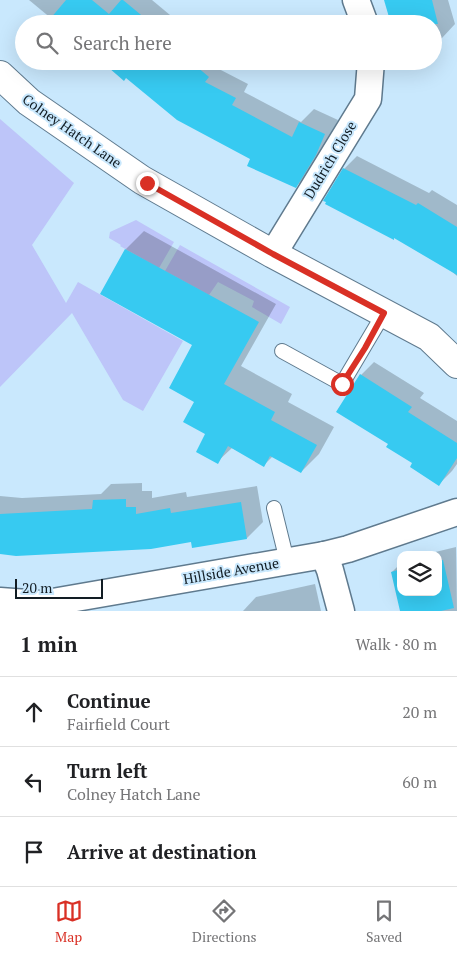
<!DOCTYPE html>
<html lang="en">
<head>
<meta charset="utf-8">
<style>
	:root { --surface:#fff; --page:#f6f6f6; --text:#202124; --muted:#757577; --line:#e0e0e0; --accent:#d93025 }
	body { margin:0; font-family:"PT Serif",serif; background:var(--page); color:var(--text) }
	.controls { position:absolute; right:15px; bottom:15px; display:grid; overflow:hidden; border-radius:10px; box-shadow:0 5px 20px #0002 }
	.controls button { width:45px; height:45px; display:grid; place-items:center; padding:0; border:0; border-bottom:1px solid var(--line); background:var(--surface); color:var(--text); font:25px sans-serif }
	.scale { position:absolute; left:15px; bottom:12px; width:88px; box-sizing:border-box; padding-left:5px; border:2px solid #121d24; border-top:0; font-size:14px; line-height:18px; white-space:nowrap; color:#121d24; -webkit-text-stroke:4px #c9e8fd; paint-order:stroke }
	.stop { position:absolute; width:15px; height:15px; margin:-11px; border:4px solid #d93025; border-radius:50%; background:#fff }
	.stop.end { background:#d93025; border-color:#fff; box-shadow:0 1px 5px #0008 }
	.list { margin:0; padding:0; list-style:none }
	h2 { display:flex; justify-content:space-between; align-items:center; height:65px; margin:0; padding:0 20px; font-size:21px }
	h2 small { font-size:16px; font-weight:400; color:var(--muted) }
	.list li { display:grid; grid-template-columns:32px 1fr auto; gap:15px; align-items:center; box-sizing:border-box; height:70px; padding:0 20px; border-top:1px solid var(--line) }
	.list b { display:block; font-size:19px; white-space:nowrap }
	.list p { margin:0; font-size:16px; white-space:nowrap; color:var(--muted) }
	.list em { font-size:16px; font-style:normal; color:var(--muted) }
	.icon { flex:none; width:28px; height:28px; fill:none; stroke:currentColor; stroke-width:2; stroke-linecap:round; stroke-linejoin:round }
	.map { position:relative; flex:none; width:457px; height:611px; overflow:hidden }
	.search { position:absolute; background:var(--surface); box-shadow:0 5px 20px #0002; left:15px; right:15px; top:15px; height:55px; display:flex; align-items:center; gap:12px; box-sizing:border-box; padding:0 18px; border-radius:28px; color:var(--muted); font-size:19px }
	.sheet { height:275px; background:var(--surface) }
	nav { display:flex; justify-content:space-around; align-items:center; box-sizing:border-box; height:70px; border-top:1px solid var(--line); background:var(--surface); font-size:14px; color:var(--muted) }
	nav a { display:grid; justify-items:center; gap:2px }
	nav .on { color:var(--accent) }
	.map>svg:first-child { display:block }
	.green { fill:#bdc5f9 }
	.shadow { fill:#0003 }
	.building { fill:#37caf1 }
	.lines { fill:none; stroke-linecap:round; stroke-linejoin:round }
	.lane-casing { stroke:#5f7a8e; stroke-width:16 }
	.street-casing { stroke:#5f7a8e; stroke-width:29 }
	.secondary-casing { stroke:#5f7a8e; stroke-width:30 }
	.lane { stroke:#fff; stroke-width:14 }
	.street { stroke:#fff; stroke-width:26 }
	.secondary { stroke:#fff; stroke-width:28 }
	.route { stroke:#d93025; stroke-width:6 }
	.labels { text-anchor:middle; stroke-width:4; stroke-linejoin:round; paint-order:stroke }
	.street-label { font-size:14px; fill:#121d24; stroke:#c9e8fd }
</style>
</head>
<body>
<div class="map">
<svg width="457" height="611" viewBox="0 0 457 611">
	<rect width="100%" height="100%" fill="#c9e8fd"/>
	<g class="green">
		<path d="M0,119L74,183L32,245L66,303L78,282L183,341L143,411L123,400L72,313L0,387Z"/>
		<path d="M136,220L174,242L159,268L120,246L121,245L109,238L110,232Z"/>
		<path d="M180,245L290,307L281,324L252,307L254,301L218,282L209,295L165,271Z"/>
	</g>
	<g class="shadow">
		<path d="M29,0H152L176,20L174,24H58Z"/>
		<path d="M390,0H448L455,24L442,38L433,40V24Z"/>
		<path d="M103,61H219L222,63L217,68L248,84L244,92L301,122L314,109L338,120L329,140L309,174L295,187Z"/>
		<path d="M357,156L429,193L432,190L457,205V276L448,268L344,169Z"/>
		<path d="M144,231L276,304L241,366L292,394L288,402L334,427L319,454L301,472L273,456L264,465L232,448L217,462L196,402L194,345L101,294L126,249Z"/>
		<path d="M374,362L424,393L420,398L457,421V464L452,471L439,484L390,443L361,375Z"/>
		<path d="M142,483V491H152V498L186,492L187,497L257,486L263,522L247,538L0,554V496L22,498L101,494L111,484Z"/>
		<path d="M456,547L457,611H401L392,572L401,563V592H438V555H423Z"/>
		<path d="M315,584L321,611H243L256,597Z"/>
	</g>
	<g class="building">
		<path d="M66,0H92L109,14L121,0H123L152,24H56L50,19Z"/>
		<path d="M384,0H432L438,24H391Z"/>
		<path d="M101,61H190L209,77L205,82L236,98L232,105L292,137L299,122L325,134L316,155L296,188L247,166L250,159L177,120L126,78L124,81Z"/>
		<path d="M343,168L416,205L418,203L457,227V275L394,238V240L325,204L326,202L323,201Z"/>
		<path d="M125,249L259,322L224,384L275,412L271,420L317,445L301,473L270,456L264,467L228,446L218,464L196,452L205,434L183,422L194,402L169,388L192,345L100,294Z"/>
		<path d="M360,374L412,407L408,412L457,443V458L439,486L410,467L412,463L386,447L388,444L336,412Z"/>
		<path d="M126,499V507H136V514L170,508L171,513L241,502L247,539L192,548L191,542L151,549L16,556L0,554V514L92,509L93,500Z"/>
		<path d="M443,560L454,608L441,611H400L391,572L401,569V592H438V561Z"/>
	</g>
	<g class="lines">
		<g class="lane-casing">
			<g id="lane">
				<path d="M282,351L342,384L384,313"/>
				<path d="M274,508L287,561"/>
			</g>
		</g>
		<g class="street-casing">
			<g id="street">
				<path d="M356,0L365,24"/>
				<path d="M273,254L368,99L371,61"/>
				<path d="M324,555L330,570L341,611"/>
				<path d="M0,601L41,604L324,555L348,549L457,512"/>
			</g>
		</g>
		<g class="secondary-casing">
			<path id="secondary" d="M0,75L29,102L142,180L273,254L429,337L457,364"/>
		</g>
		<use href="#lane" class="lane"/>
		<use href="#street" class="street"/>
		<use href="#secondary" class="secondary"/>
	</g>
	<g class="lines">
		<path class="route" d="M147,183L273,254L384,313L365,348L342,384"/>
	</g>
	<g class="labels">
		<g class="street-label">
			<text transform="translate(72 131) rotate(35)" y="5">Colney Hatch Lane</text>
			<text transform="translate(330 160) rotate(-59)" y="5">Dudrich Close</text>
			<text transform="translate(231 571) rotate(-10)" y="5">Hillside Avenue</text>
		</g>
	</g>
</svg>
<div class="controls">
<button><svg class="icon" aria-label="layers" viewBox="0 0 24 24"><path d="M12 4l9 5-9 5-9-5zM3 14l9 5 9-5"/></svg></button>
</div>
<div class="scale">20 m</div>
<div class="stop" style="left:342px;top:384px"></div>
<div class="stop end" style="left:147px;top:183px"></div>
<div class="search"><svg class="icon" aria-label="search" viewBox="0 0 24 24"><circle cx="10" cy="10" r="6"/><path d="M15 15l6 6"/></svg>Search here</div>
</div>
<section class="sheet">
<h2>1 min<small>Walk · 80 m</small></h2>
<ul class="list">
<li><svg class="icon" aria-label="ahead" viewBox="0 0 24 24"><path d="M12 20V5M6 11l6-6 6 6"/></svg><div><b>Continue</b><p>Fairfield Court</p></div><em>20 m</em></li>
<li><svg class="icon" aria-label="left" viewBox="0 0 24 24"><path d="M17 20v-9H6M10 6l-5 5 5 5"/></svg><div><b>Turn left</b><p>Colney Hatch Lane</p></div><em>60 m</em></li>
<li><svg class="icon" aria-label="arrive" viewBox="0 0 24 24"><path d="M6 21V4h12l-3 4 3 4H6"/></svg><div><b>Arrive at destination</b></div></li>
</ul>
</section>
<nav>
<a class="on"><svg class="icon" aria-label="map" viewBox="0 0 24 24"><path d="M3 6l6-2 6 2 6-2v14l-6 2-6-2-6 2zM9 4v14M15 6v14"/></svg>Map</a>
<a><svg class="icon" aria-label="directions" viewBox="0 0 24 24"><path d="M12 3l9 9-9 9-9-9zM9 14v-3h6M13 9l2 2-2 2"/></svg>Directions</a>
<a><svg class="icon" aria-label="saved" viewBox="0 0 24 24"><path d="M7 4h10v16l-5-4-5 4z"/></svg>Saved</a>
</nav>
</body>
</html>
